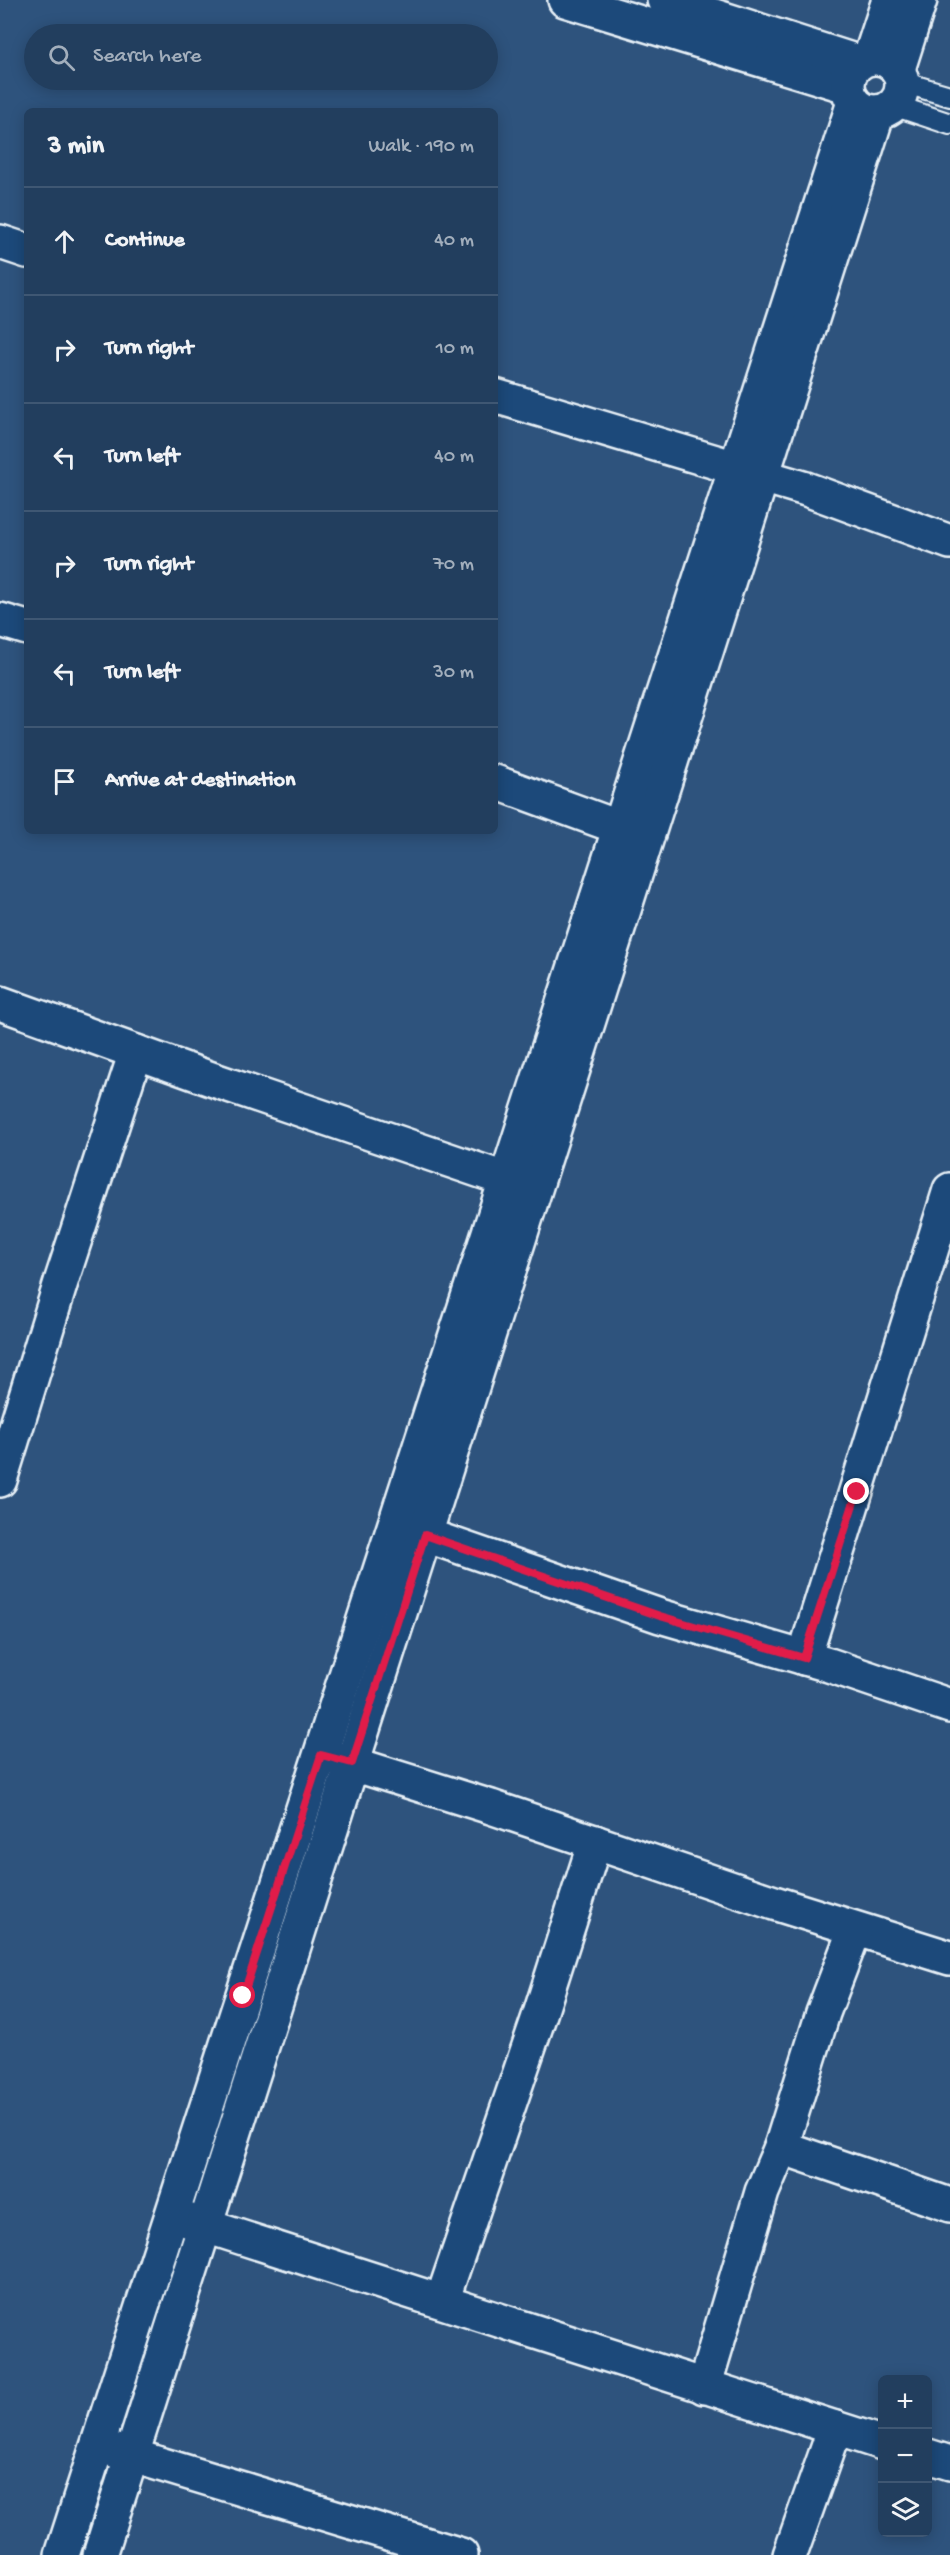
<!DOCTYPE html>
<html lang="en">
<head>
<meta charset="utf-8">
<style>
	:root { --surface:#223e5e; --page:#2a4564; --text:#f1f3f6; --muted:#a2aebc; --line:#3f5773 }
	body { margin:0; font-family:"Gochi Hand",sans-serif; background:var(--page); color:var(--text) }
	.controls { position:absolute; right:18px; bottom:18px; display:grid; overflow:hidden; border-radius:9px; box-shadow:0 3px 15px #0003 }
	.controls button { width:54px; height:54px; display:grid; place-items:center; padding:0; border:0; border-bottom:2px solid var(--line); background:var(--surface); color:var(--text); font:30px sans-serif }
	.stop { position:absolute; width:18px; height:18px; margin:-14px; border:4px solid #e11d48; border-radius:50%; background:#fff }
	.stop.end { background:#e11d48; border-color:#fff; box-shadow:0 2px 6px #0008 }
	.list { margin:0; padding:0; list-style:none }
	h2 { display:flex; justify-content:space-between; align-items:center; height:78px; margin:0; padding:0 24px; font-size:26px }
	h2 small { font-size:20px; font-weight:400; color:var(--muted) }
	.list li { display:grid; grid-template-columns:39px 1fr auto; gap:18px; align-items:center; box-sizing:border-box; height:108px; padding:0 24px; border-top:2px solid var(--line) }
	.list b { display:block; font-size:22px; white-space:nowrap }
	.list em { font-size:20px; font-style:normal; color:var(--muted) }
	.icon { flex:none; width:33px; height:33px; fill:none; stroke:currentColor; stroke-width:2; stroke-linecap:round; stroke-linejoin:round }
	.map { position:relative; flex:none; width:950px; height:2555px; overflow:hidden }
	.search { position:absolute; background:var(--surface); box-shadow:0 3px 15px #0003; left:24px; top:24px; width:474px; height:66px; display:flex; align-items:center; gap:15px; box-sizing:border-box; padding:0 21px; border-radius:33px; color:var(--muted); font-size:22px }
	.panel { position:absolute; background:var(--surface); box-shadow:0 3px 15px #0003; left:24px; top:108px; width:474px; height:726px; border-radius:9px }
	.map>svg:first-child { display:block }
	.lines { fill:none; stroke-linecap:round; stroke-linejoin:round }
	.lane-casing { stroke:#e8f1f8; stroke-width:24 }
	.street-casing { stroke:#e8f1f8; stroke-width:38 }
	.lane { stroke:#1f4a7a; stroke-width:20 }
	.street { stroke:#1f4a7a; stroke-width:33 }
	.route { stroke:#e11d48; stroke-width:8 }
</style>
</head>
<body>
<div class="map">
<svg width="950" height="2555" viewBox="0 0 950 2555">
	<rect width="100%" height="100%" fill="#2e537d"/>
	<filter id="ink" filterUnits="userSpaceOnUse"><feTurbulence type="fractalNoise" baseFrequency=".0167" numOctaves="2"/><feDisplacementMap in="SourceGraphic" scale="12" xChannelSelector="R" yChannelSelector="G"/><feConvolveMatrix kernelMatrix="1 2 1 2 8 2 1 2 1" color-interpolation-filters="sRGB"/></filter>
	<g filter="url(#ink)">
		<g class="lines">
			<g class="lane-casing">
				<g id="lane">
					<path d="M902,82L950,96"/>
					<path d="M893,105L950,124"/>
				</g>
			</g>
			<g class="street-casing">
				<g id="street">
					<path d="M565,0L847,86"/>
					<path d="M664,0L858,62"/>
					<circle cx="875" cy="85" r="27"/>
					<path d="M870,58L889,0"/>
					<path d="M898,69L920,0"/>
					<path d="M0,242L27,251"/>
					<path d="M495,396L806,489L950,542"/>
					<path d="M0,620L27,628"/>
					<path d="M495,782L640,835"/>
					<path d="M0,1003L214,1080L528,1187"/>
					<path d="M0,1480L61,1282L136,1052"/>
					<path d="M405,1528L660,1616L829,1665L950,1706"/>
					<path d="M804,1658L950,1190"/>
					<path d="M331,1757L491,1807L774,1903L950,1958"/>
					<path d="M781,2147L950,2205"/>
					<path d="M184,2219L882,2443"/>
					<path d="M442,2301L541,2011L595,1842"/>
					<path d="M704,2387L762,2192L781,2147L823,2013L855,1929"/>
					<path d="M110,2449L461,2555"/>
					<path d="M928,2456L950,2463"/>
					<path d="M62,2555L854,102"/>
					<path d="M100,2555L878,112"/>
					<path d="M790,2555L835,2428"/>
				</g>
			</g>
			<use href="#lane" class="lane"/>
			<use href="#street" class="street"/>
		</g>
	</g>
	<g class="lines" filter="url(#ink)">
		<path class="route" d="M243,1996L321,1755L352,1763L425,1535L660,1616L804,1658L857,1492"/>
	</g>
</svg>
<div class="controls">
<button>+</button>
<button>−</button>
<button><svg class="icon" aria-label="layers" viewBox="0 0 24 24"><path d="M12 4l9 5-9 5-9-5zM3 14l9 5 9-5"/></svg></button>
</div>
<div class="stop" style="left:243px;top:1996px"></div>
<div class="stop end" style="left:857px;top:1492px"></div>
<div class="search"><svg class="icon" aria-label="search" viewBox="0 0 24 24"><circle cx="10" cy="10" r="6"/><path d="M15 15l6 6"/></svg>Search here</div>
<section class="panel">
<h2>3 min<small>Walk · 190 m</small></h2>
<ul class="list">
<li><svg class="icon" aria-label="ahead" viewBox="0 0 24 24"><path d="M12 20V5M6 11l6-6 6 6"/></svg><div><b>Continue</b></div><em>40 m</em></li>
<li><svg class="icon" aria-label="right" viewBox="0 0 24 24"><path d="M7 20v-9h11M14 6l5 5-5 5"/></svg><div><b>Turn right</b></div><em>10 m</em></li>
<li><svg class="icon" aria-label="left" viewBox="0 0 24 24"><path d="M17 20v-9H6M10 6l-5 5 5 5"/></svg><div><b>Turn left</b></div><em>40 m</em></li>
<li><svg class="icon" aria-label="right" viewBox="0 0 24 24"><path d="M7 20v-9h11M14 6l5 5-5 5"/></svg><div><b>Turn right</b></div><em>70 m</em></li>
<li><svg class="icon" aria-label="left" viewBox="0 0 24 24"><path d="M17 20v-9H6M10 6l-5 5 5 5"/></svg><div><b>Turn left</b></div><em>30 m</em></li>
<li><svg class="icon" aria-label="arrive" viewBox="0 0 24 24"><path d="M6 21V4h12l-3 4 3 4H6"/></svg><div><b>Arrive at destination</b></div></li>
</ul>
</section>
</div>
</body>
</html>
